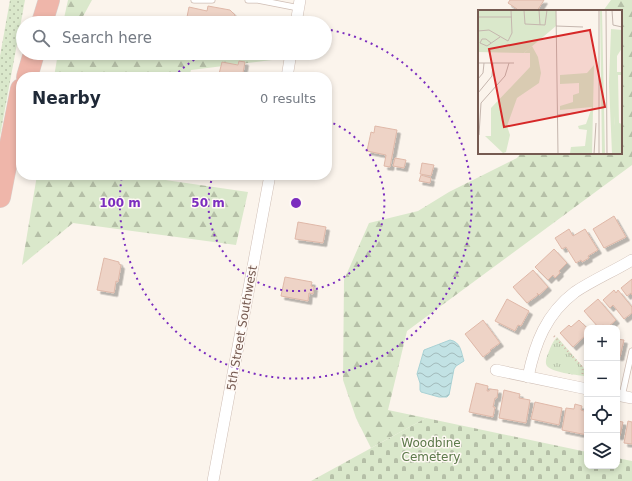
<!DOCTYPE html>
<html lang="en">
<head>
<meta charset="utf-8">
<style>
	:root { --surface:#fff; --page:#f6f6f7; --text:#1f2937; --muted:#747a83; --line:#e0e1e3 }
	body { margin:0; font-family:"DejaVu Sans",sans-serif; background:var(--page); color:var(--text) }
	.controls { position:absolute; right:12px; bottom:12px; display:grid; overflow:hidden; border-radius:8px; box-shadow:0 2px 6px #0003 }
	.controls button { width:36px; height:36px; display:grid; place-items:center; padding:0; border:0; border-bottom:1px solid var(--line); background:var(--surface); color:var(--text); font:20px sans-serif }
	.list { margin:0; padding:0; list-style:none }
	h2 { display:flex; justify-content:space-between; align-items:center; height:52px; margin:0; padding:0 16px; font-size:17px }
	h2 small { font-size:13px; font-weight:400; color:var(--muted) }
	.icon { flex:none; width:22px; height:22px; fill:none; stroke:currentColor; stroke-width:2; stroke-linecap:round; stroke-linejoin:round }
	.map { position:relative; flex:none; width:632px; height:481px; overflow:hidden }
	.search { position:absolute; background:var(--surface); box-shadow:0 2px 6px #0003; left:16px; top:16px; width:316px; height:44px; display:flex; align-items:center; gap:10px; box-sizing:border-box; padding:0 14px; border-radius:22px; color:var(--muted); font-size:15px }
	.panel { position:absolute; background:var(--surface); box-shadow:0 2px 6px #0003; left:16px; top:72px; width:316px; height:108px; border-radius:16px }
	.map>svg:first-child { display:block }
	.grass { fill:url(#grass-dots) }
	.forest { fill:url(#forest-firs) }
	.cemetery { fill:url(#cemetery-stones) }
	.park { fill:url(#park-tufts) }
	.water { fill:url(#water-waves); stroke:#a9d2d5 }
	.building { fill:#eed3c6; stroke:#dfb8a8; filter:url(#shadow) }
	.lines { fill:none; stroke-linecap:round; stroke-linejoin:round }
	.lane-casing { stroke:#cfbeb5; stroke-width:7 }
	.street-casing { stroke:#cfbeb5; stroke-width:12 }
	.highway-casing { stroke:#d8d1ce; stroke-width:22 }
	.path { stroke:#d4b6a9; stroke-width:2; stroke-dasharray:1 3; stroke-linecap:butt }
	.lane { stroke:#fff; stroke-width:5.5 }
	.street { stroke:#fff; stroke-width:11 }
	.highway { stroke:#efb6aa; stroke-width:21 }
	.ring { fill:none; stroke:#7b2cbf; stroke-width:2; stroke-dasharray:2 4 }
	.labels { text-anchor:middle; stroke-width:3; stroke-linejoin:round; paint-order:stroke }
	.street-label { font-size:12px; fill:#755a51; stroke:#fef8f3 }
	.park-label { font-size:12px; fill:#5c794a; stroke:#fef8f3 }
	.inset-road { fill:none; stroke:#c5b6ae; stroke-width:1 }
	.view { fill:#d62828; fill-opacity:0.15; stroke:#d62828; stroke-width:2 }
	.inset-edge { fill:none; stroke:#755a51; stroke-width:2 }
	.centre { fill:#7b2cbf; stroke:#fef8f3; stroke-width:2 }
	.ring-label { font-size:12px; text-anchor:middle; font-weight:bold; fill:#7b2cbf; stroke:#fef8f3; stroke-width:3; stroke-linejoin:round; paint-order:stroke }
</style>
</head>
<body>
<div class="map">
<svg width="632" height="481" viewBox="0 0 632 481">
	<defs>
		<pattern id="grass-dots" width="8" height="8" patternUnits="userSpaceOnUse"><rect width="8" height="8" fill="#dae8cb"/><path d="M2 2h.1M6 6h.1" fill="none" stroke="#b5bfa7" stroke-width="1.8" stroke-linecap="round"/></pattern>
		<pattern id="forest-firs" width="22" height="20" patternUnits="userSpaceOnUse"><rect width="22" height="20" fill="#dae8cb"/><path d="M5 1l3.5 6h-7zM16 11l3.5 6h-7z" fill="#b5bfa7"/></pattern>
		<pattern id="cemetery-stones" width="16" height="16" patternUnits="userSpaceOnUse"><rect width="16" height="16" fill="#dae8cb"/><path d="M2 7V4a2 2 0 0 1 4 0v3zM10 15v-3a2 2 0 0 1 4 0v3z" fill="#b5bfa7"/></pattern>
		<pattern id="park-tufts" width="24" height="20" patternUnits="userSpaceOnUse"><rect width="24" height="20" fill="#dae8cb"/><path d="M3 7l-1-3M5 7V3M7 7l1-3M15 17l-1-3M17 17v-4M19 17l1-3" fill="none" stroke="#b5bfa7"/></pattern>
		<pattern id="water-waves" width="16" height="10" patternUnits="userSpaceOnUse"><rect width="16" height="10" fill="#c2e2e4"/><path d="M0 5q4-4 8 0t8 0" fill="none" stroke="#a2babb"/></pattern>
		<filter id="shadow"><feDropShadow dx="3.5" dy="3.5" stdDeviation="0" flood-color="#0004"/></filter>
	</defs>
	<rect width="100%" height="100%" fill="#fbf4ec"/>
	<path class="grass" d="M10,0H25L0,136V56Z"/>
	<g class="forest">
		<path d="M68,0H92L81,20L115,23H63Z"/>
		<path d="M611,0H632V165L407,331L388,410L426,418L371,448L356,418L343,380L344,280L369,223L418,211L449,192L517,158L521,153H621V11H603Z"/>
		<path d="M58,53H273L272,60L191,70L189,77H54Z"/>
		<path d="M37,175H131L248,192L236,245L73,223L22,265Z"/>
	</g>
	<path class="cemetery" d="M426,418L587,452V466H617V458L632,461V481H311Z"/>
	<path class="park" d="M557,337L583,367L585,371L584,376C576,375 551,372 547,366C545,363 546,358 548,354C550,348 553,341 557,337Z"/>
	<path class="water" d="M450,340C461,342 461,352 464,361L456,366L454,369L449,395L447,397H439L421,392L420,390V383L417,374L424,350Z"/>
	<g class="building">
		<path d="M510,0H544L537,11H515L517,9L508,3Z"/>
		<path d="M208,6L230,10L235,15L233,23L186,22L189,7L207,11Z"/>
		<path d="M239,61L245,62L243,73H240L239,77H213L214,73L219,74L222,62L238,65Z"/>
		<path d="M375,126L397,130L390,167L384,166L386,155L367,151L371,132L374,133Z"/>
		<path d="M395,158L406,160L404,168L393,166Z"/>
		<path d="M422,163L434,165L431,176L420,174Z"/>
		<path d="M421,175L431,178L430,183L419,181Z"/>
		<path d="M614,216L626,237L604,248L593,229Z"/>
		<path d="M298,222L326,227L323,243L295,239Z"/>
		<path d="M569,229L573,236L585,229L598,250L588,256L589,258L582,262L581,260L576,263L566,247L562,249L555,238Z"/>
		<path d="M554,249L567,263L559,271L560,273L555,278L553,275L548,280L535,267Z"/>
		<path d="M104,258L119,262V264L121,265L118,282L116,281L114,293L97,290Z"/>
		<path d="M533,270L548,287L539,295L537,293L538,295L527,303L513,287Z"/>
		<path d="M285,277L312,282L311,286L314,287L313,294L309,293L308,301L281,296Z"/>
		<path d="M632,279V295L631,293L627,296L621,288Z"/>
		<path d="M614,290L616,293L618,290L632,307V313L624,319L613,305L610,308L603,300Z"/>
		<path d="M507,299L529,311L521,326L518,325L515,331L495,321Z"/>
		<path d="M598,299L616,320L607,328L603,325L599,328L584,311Z"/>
		<path d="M483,320L500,343L490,350L491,351L483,357L465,334Z"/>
		<path d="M579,320L587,328V334L573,347L560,333L569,325L571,327Z"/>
		<path d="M617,339L624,340L620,357H617Z"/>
		<path d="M476,383L488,386L487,391H489L490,389L498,390L497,398H495L493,407H495L493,417L469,412Z"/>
		<path d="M504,390L520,394L519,398L530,400L526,423L499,418Z"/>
		<path d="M535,402L562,408L559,425L531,419Z"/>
		<path d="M575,404L582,406L581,410L587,412V435L562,430L566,408L574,409Z"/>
		<path d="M617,421L623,422L620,436H617Z"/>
		<path d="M628,421L632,422V444L624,443Z"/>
	</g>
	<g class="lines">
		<g class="lane-casing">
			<g id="lane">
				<path d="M194,0H212"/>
				<path d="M248,0H258L299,8"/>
				<path d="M622,396L632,351"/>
			</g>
		</g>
		<g class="street-casing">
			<g id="street">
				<path d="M296,23L300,0"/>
				<path d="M287,77L291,53"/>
				<path d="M496,370L587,389"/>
				<path d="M528,377C535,343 546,314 575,292C593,280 614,271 632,260"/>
				<path d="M617,395L632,398"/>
				<path d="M213,481L270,175"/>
			</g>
		</g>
		<g class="highway-casing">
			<g id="highway">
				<path d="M42,23L49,0"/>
				<path d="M27,77L34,53"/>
				<path d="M0,197L21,89"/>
			</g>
		</g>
		<path class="path" d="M554,336L582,367L583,371L582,376"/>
		<use href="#lane" class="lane"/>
		<use href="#street" class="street"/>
		<use href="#highway" class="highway"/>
	</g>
	<g class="ring">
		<path d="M328 121A88 88 0 1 1 213 175"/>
		<path d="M174 76A176 176 0 0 1 203 54M325 29A176 176 0 1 1 122 175"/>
	</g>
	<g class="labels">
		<g class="street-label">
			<text transform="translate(242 328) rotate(-80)" y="4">5th Street Southwest</text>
		</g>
		<g class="park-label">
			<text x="431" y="447">Woodbine<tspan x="431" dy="14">Cemetery</tspan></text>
		</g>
	</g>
	<g transform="translate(478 10)">
		<rect width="144" height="144" fill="#fbf4ec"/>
		<path d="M122,0H124L127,144H124ZM131,73L136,90L138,144H134Z" fill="#dae8cb"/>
		<path d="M133,19L144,20V38L139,46V62H144V65H140L141,113L144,114V143L141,144L136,143L137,113L131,73ZM54,36L60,47L63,63L61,73L39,88L29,116L32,125L28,142L25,143L7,126H13V98L52,57V43H46ZM116,55L114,144H85L92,143L93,137L107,136L109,120L101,119L100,116L108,114L114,97L82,100V96L95,92V85L101,83V73L82,74V65L109,63Z" fill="#dae8cb"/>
		<path d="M0,0H78V16L46,43L0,42Z" fill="#dae8cb"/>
		<path class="inset-road" d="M46,0L47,14L67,15L69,0M61,0L62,15M78,0L80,144M128,0L129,144M134,0L135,15L144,17M0,7H34M78,16L105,17M0,21L11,20L30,31L34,23L33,0M13,33L8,29H4L2,33L9,36L22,27M0,53H36M0,69L5,63L6,53M0,83L14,66L15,53M79,105L96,103M1,125L3,93L27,66L31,53M116,144L118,113M121,144V0"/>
		<path class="view" d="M112,20L127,97L26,117L11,39Z"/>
		<rect width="144" height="144" class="inset-edge"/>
	</g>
	<circle cx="296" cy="203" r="6" class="centre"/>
	<g class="ring-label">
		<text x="208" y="207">50 m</text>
		<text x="120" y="207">100 m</text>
	</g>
</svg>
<div class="controls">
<button>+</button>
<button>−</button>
<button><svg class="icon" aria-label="locate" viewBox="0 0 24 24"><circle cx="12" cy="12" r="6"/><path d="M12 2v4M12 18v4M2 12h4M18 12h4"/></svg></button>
<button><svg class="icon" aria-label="layers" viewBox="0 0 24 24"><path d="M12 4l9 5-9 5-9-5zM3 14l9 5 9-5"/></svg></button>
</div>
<div class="search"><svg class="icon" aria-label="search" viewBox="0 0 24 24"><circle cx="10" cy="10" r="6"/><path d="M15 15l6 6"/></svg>Search here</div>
<section class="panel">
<h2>Nearby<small>0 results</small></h2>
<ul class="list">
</ul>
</section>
</div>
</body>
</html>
